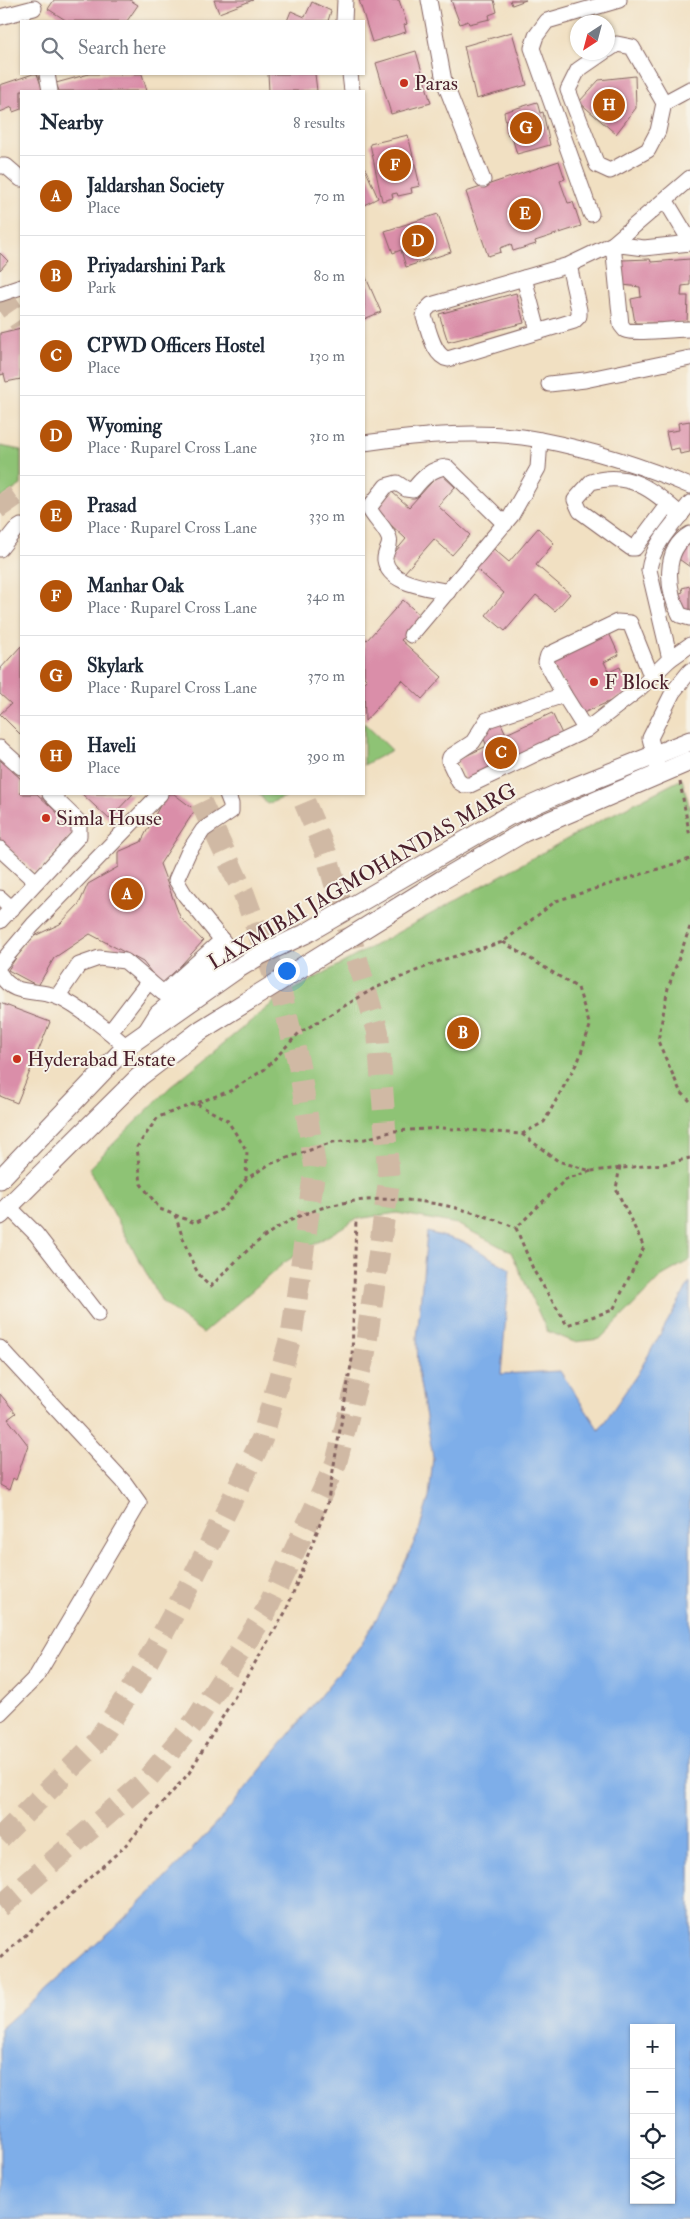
<!DOCTYPE html>
<html lang="en">
<head>
<meta charset="utf-8">
<style>
	:root { --surface:#fff; --page:#f2f2f3; --text:#1f2937; --muted:#747a83; --line:#e0e1e3; --accent:#b45309 }
	body { margin:0; font-family:"IM FELL Double Pica",serif; background:var(--page); color:var(--text) }
	.controls { position:absolute; right:15px; bottom:15px; display:grid; overflow:hidden; border-radius:0px; box-shadow:0 1px 4px #0004 }
	.controls button { width:45px; height:45px; display:grid; place-items:center; padding:0; border:0; border-bottom:1px solid var(--line); background:var(--surface); color:var(--text); font:25px sans-serif }
	.compass { position:absolute; left:570px; top:15px; width:45px; height:45px; border-radius:50%; background:var(--surface); box-shadow:0 1px 4px #0004; rotate:216deg }
	.you { position:absolute; left:286px; top:970px; width:18px; height:18px; margin:-12px; border:4px solid #fff; border-radius:50%; background:#1a73e8; box-shadow:0 0 0 8px #1a73e833 }
	.badge { display:grid; place-items:center; width:32px; height:32px; border-radius:50%; background:var(--accent); color:#fff; font-size:16px; font-weight:700 }
	.pin { position:absolute; translate:-50% -50%; border:2px solid #fff; box-shadow:0 1px 5px #0006 }
	.list { margin:0; padding:0; list-style:none }
	h2 { display:flex; justify-content:space-between; align-items:center; height:65px; margin:0; padding:0 20px; font-size:21px }
	h2 small { font-size:16px; font-weight:400; color:var(--muted) }
	.list li { display:grid; grid-template-columns:32px 1fr auto; gap:15px; align-items:center; box-sizing:border-box; height:80px; padding:0 20px; border-top:1px solid var(--line) }
	.list b { display:block; font-size:19px; white-space:nowrap }
	.list p { margin:0; font-size:16px; white-space:nowrap; color:var(--muted) }
	.list em { font-size:16px; font-style:normal; color:var(--muted) }
	.icon { flex:none; width:28px; height:28px; fill:none; stroke:currentColor; stroke-width:2; stroke-linecap:round; stroke-linejoin:round }
	.map { position:relative; flex:none; width:690px; height:2219px; overflow:hidden }
	.search { position:absolute; background:var(--surface); box-shadow:0 1px 4px #0004; left:20px; top:20px; width:345px; height:55px; display:flex; align-items:center; gap:12px; box-sizing:border-box; padding:0 18px; border-radius:0px; color:var(--muted); font-size:19px }
	.panel { position:absolute; background:var(--surface); box-shadow:0 1px 4px #0004; left:20px; top:90px; width:345px; height:705px; border-radius:0px }
	.map>svg:first-child { display:block }
	.green { fill:#8ec374; stroke:#6c7150 }
	.water { fill:#7eaee9; stroke:#64668a; fill-rule:evenodd }
	.building { fill:#da8ea9 }
	.lines { fill:none; stroke-linecap:round; stroke-linejoin:round }
	.highway-tunnel { stroke:#d0b9a4; stroke-width:22; stroke-dasharray:22 11; stroke-linecap:butt }
	.minor-casing { stroke:#846360; stroke-width:17 }
	.major-casing { stroke:#846360; stroke-width:21 }
	.path { stroke:#846360; stroke-width:3; stroke-dasharray:4 4; stroke-linecap:butt }
	.minor { stroke:#fff; stroke-width:15 }
	.major { stroke:#fff; stroke-width:19 }
	.poi-dot { fill:#c8321e; stroke:#f7f3e8; stroke-width:2 }
	.labels { text-anchor:middle; stroke-width:4; stroke-linejoin:round; paint-order:stroke }
	.poi-label { font-size:21px; fill:#4a1f2b; stroke:#f7f3e8; text-anchor:start }
	.street-label { font-size:21px; fill:#4a1f2b; stroke:#f7f3e8 }
</style>
</head>
<body>
<div class="map">
<svg width="690" height="2219" viewBox="0 0 690 2219">
	<rect width="100%" height="100%" fill="#f7f3e8"/>
	<filter id="ink" filterUnits="userSpaceOnUse"><feTurbulence type="fractalNoise" baseFrequency=".02" numOctaves="2"/><feDisplacementMap in="SourceGraphic" scale="10" xChannelSelector="R" yChannelSelector="G"/><feConvolveMatrix kernelMatrix="1 2 1 2 8 2 1 2 1" color-interpolation-filters="sRGB"/></filter>
	<filter id="wash" filterUnits="userSpaceOnUse"><feTurbulence type="fractalNoise" baseFrequency=".0096" numOctaves="4" result="noise"/><feDisplacementMap in="SourceGraphic" scale="20" xChannelSelector="R" yChannelSelector="G"/><feGaussianBlur stdDeviation="1.12" result="paint"/><feColorMatrix in="noise" values="0 0 0 0 0 0 0 0 0 0 0 0 0 0 0 0 0 1.4 0 .05"/><feComposite in="paint" operator="in"/></filter>
	<g filter="url(#wash)">
		<rect width="100%" height="100%" fill="#f1e0c2"/>
		<g class="green">
			<path d="M0,446L21,450V485L0,499Z"/>
			<path d="M364,723L392,750L364,765Z"/>
			<path d="M682,779L690,809V1260L662,1276L600,1339L574,1342L547,1331L511,1252L457,1224L397,1213L356,1219L285,1262L203,1333L162,1302L89,1168L169,1088L279,998L607,817Z"/>
			<path d="M259,794H293L267,804Z"/>
		</g>
		<path class="water" d="M427,1232L464,1242L510,1269L501,1374L560,1371L599,1430L638,1373L690,1282V2219H0V2029L113,1929L156,1888L225,1814L360,1646L388,1599L418,1534L429,1497L433,1457L418,1372L417,1338ZM634,2028H671V2200H634Z"/>
		<g id="blocks">
			<g class="building">
				<path d="M54,0H130L138,5L127,21H67L48,9Z"/>
				<path d="M214,0H253L219,13Z"/>
				<path d="M359,0H399L407,24L404,25L406,32L372,42Z"/>
				<path d="M451,0H494L497,12L489,15L490,19L469,24L468,21L460,24Z"/>
				<path d="M510,0H526L512,5Z"/>
				<path d="M312,2L331,11L328,21H287L291,11L305,17Z"/>
				<path d="M512,32L527,85L476,99L464,46Z"/>
				<path d="M416,51L431,103L391,114L376,63Z"/>
				<path d="M33,74H37L43,91H21V109L13,112L12,107L0,112V85Z"/>
				<path d="M89,74H142L147,91H59L56,83Z"/>
				<path d="M268,74H315L317,91H269Z"/>
				<path d="M635,76L636,108L616,134L579,102L599,80Z"/>
				<path d="M537,102L540,113L543,112L550,145L517,154L511,134L508,135L504,112Z"/>
				<path d="M408,135L420,186L411,188L412,193L398,196L397,193L392,194L393,198L382,201L370,144Z"/>
				<path d="M559,161L565,179L560,181L568,203L573,202L581,226L535,241L536,244L513,251L511,244L500,248L501,252L488,256L466,192Z"/>
				<path d="M364,166L378,198L364,205Z"/>
				<path d="M438,214L451,252L406,267L401,250L393,253L385,231Z"/>
				<path d="M0,253L8,261L0,270Z"/>
				<path d="M650,259L651,262L690,259V285L682,286L681,296H688L687,323H635L631,299L641,297L640,287L623,285L622,260Z"/>
				<path d="M364,273L381,312L364,319Z"/>
				<path d="M516,293L524,323L448,342L439,314Z"/>
				<path d="M21,328V379L6,382L4,374L0,375V333Z"/>
				<path d="M690,421V452L680,454L679,448L670,450L666,432L679,430L678,423Z"/>
				<path d="M440,473L455,487L438,506L470,535L452,555L434,539L404,573L389,559L406,539L375,510L392,492L409,507Z"/>
				<path d="M538,528L554,543L536,565L570,594L555,611L536,595L505,631L486,615L504,593L472,565L489,545L509,562Z"/>
				<path d="M690,543V567L676,557Z"/>
				<path d="M690,586V610L684,614L674,595L683,592L682,588Z"/>
				<path d="M403,600L422,617L401,640L442,677L422,699L402,680L365,721L364,683L367,680L364,677V638L367,640Z"/>
				<path d="M608,631L619,655L604,662L609,672L620,667L629,693L581,714L547,657Z"/>
				<path d="M21,646V735L0,714L11,704L0,694V669Z"/>
				<path d="M552,713L564,738L467,782L457,760L487,746L483,737L487,725L499,719L506,734Z"/>
				<path d="M0,760L21,779V794H37L76,830L36,873L0,841Z"/>
				<path d="M82,794H133L109,819Z"/>
				<path d="M166,794H174L195,810L160,864L180,917L203,941L162,986L143,962L90,934L54,958L38,986L8,970L28,939L60,924L79,904L88,884L118,867V852L141,842Z"/>
				<path d="M0,1003L50,1022L17,1103L0,1096Z"/>
				<path d="M0,1394L16,1413L8,1419L28,1445L16,1480L13,1478L9,1490L0,1485Z"/>
			</g>
		</g>
	</g>
	<g filter="url(#ink)">
		<use href="#blocks" fill-opacity="0" stroke="#846360" stroke-width="1"/>
		<g class="lines">
			<g class="highway-tunnel">
				<path d="M0,293L21,324"/>
				<path d="M0,493L21,523"/>
				<path d="M0,1838L97,1742L141,1674L194,1576L262,1439L292,1332L315,1166L299,1065L282,997L244,894L197,794"/>
				<path d="M0,1907L144,1783L196,1720L266,1611L336,1463L365,1352L389,1182L378,1032L326,853L301,794"/>
			</g>
			<g class="minor-casing">
				<g id="minor">
					<path d="M429,0L444,81L483,180"/>
					<path d="M0,17L34,8"/>
					<path d="M344,21L345,0"/>
					<path d="M604,52L578,70L568,90L597,165L610,171L648,150L658,131L664,103L632,47L617,44L608,50"/>
					<path d="M47,74L50,91"/>
					<path d="M350,74L352,91"/>
					<path d="M664,103L690,89"/>
					<path d="M0,166H6L21,179"/>
					<path d="M666,201L690,241"/>
					<path d="M591,214L532,48L536,36L547,21L619,0"/>
					<path d="M690,243L644,248L613,244L621,325L625,330C634,334 676,329 690,329"/>
					<path d="M569,265L579,310V316L574,321L448,359C433,356 429,329 424,317L425,311L431,305L569,265L613,244L690,178"/>
					<path d="M524,278L538,331"/>
					<path d="M0,294L21,287"/>
					<path d="M549,384L585,380L690,358"/>
					<path d="M364,443C420,435 485,429 541,440C592,450 643,466 690,486"/>
					<path d="M668,504L635,548H631L580,511L575,500L591,482C631,470 653,491 681,515"/>
					<path d="M690,534C662,550 667,591 680,615L690,618"/>
					<path d="M0,549L15,530L21,526"/>
					<path d="M448,592C428,587 389,585 385,560C384,552 392,546 389,538C385,527 374,519 369,508L386,486L397,483L406,489L413,490C422,478 432,468 447,467L505,524"/>
					<path d="M411,635L511,516L538,468L540,440"/>
					<path d="M670,659L690,645"/>
					<path d="M564,695L546,662L548,655L617,622L630,623L652,678"/>
					<path d="M586,730L564,695L487,720L473,742L450,757L449,761L459,782L464,785H470L586,730L639,689L670,659L649,570C652,544 675,523 690,503"/>
					<path d="M0,748L21,767"/>
					<path d="M657,765L650,738L673,692L690,671"/>
					<path d="M227,794L231,804V811L203,830L189,851L176,880L185,895L231,951"/>
					<path d="M0,849L36,882"/>
					<path d="M0,898L12,909"/>
					<path d="M0,921L79,836V822L50,794"/>
					<path d="M0,964L33,925L160,794"/>
					<path d="M0,974C14,998 36,988 58,997C78,1006 111,1032 126,1047"/>
					<path d="M57,997L79,965L99,958L125,961L163,993L222,940"/>
					<path d="M110,1032L149,981"/>
					<path d="M145,1032L157,1013L235,948"/>
					<path d="M9,1207L36,1234L98,1314"/>
					<path d="M0,1348L124,1482L139,1503L36,1677L0,1713"/>
				</g>
			</g>
			<g class="major-casing">
				<g id="major">
					<path d="M0,1179L126,1047L237,969L260,955L305,934L508,816L560,793L690,741"/>
					<path d="M0,1215L139,1077L201,1030L442,880L524,832L690,761"/>
				</g>
			</g>
			<g class="path">
				<path d="M680,782L690,837"/>
				<path d="M690,927L668,988L658,1041L680,1091L690,1101"/>
				<path d="M503,942L578,988L590,1026L579,1059L544,1122L522,1134L441,1128L394,1131L365,1139L333,1142L270,1164L246,1179L224,1208L195,1223L160,1209L141,1184L137,1147L158,1117L230,1091L265,1069L299,1033L373,989L442,960L503,942L556,901L690,859"/>
				<path d="M197,1104L227,1120L247,1151L246,1178"/>
				<path d="M522,1134L558,1161L591,1171L664,1164L690,1158"/>
				<path d="M591,1171L566,1179L516,1228L534,1271L567,1325L613,1310L644,1247L616,1189L620,1166"/>
				<path d="M175,1215C182,1234 193,1277 211,1286C231,1267 250,1245 274,1230C345,1183 442,1196 516,1228"/>
				<path d="M0,1958L123,1848L189,1773L286,1611L327,1506L352,1359L356,1219"/>
			</g>
			<use href="#minor" class="minor"/>
			<use href="#major" class="major"/>
		</g>
	</g>
	<g class="poi-dot">
		<circle cx="404" cy="83" r="5"/>
		<circle cx="594" cy="682" r="5"/>
		<circle cx="46" cy="818" r="5"/>
		<circle cx="17" cy="1059" r="5"/>
	</g>
	<g class="labels">
		<g class="poi-label">
			<text x="414" y="90">Paras</text>
			<text x="604" y="689">F Block</text>
			<text x="56" y="825">Simla House</text>
			<text x="27" y="1066">Hyderabad Estate</text>
		</g>
		<g class="street-label">
			<text transform="translate(362 876) rotate(-30)" y="7">LAXMIBAI JAGMOHANDAS MARG</text>
		</g>
	</g>
</svg>
<div class="controls">
<button>+</button>
<button>−</button>
<button><svg class="icon" aria-label="locate" viewBox="0 0 24 24"><circle cx="12" cy="12" r="6"/><path d="M12 2v4M12 18v4M2 12h4M18 12h4"/></svg></button>
<button><svg class="icon" aria-label="layers" viewBox="0 0 24 24"><path d="M12 4l9 5-9 5-9-5zM3 14l9 5 9-5"/></svg></button>
</div>
<svg class="compass" viewBox="-18 -18 36 36"><path d="M0-13l5 13h-10z" fill="#e53935"/><path d="M0 13l5-13h-10z" fill="#747a83"/></svg>
<div class="you"></div>
<div class="pin badge" style="left:127px;top:894px">A</div>
<div class="pin badge" style="left:463px;top:1033px">B</div>
<div class="pin badge" style="left:501px;top:753px">C</div>
<div class="pin badge" style="left:418px;top:241px">D</div>
<div class="pin badge" style="left:525px;top:214px">E</div>
<div class="pin badge" style="left:395px;top:165px">F</div>
<div class="pin badge" style="left:526px;top:128px">G</div>
<div class="pin badge" style="left:609px;top:105px">H</div>
<div class="search"><svg class="icon" aria-label="search" viewBox="0 0 24 24"><circle cx="10" cy="10" r="6"/><path d="M15 15l6 6"/></svg>Search here</div>
<section class="panel">
<h2>Nearby<small>8 results</small></h2>
<ul class="list">
<li><span class="badge">A</span><div><b>Jaldarshan Society</b><p>Place</p></div><em>70 m</em></li>
<li><span class="badge">B</span><div><b>Priyadarshini Park</b><p>Park</p></div><em>80 m</em></li>
<li><span class="badge">C</span><div><b>CPWD Officers Hostel</b><p>Place</p></div><em>130 m</em></li>
<li><span class="badge">D</span><div><b>Wyoming</b><p>Place · Ruparel Cross Lane</p></div><em>310 m</em></li>
<li><span class="badge">E</span><div><b>Prasad</b><p>Place · Ruparel Cross Lane</p></div><em>330 m</em></li>
<li><span class="badge">F</span><div><b>Manhar Oak</b><p>Place · Ruparel Cross Lane</p></div><em>340 m</em></li>
<li><span class="badge">G</span><div><b>Skylark</b><p>Place · Ruparel Cross Lane</p></div><em>370 m</em></li>
<li><span class="badge">H</span><div><b>Haveli</b><p>Place</p></div><em>390 m</em></li>
</ul>
</section>
</div>
</body>
</html>
